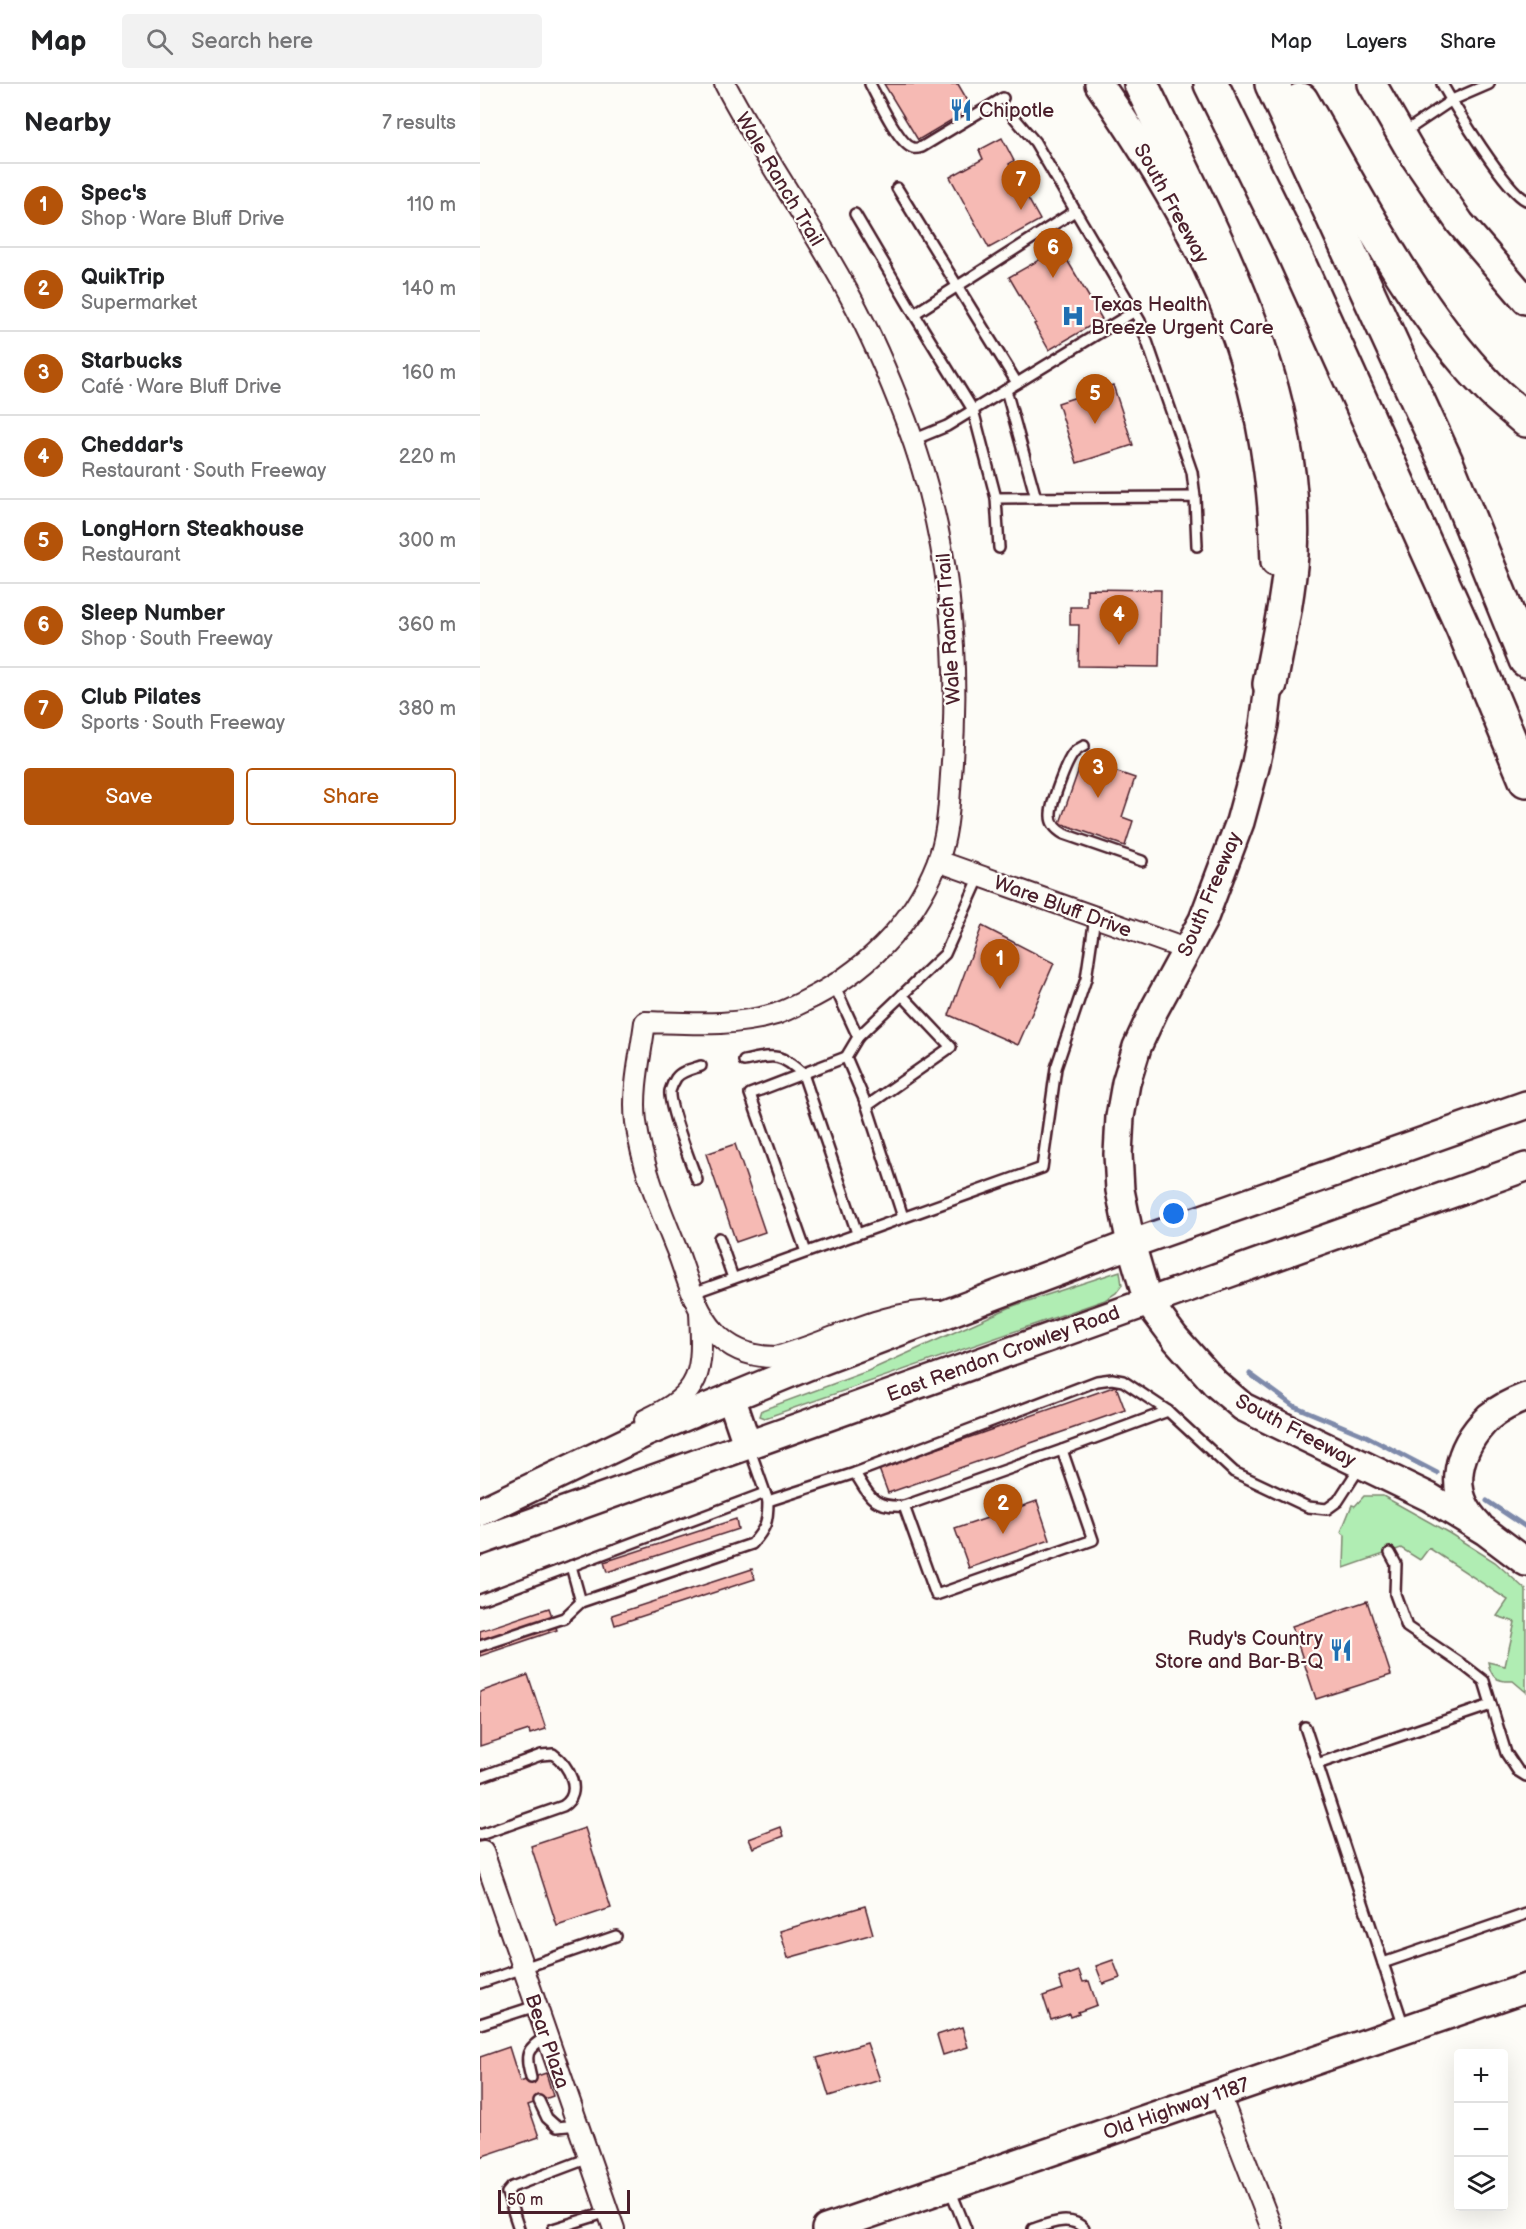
<!DOCTYPE html>
<html lang="en">
<head>
<meta charset="utf-8">
<style>
	:root { --surface:#fff; --page:#f2f2f2; --text:#202124; --muted:#757577; --line:#e0e0e0; --accent:#b45309 }
	body { margin:0; font-family:"Balsamiq Sans",sans-serif; background:var(--page); color:var(--text) }
	.controls { position:absolute; right:18px; bottom:18px; display:grid; overflow:hidden; border-radius:6px; box-shadow:0 6px 24px #0002 }
	.controls button { width:54px; height:54px; display:grid; place-items:center; padding:0; border:0; border-bottom:2px solid var(--line); background:var(--surface); color:var(--text); font:30px sans-serif }
	.scale { position:absolute; left:18px; bottom:15px; width:132px; box-sizing:border-box; padding-left:6px; border:3px solid #4a1f2b; border-top:0; font-size:16px; line-height:21px; white-space:nowrap; color:#4a1f2b; -webkit-text-stroke:4px #fdfcf7; paint-order:stroke }
	.you { position:absolute; left:694px; top:1130px; width:21px; height:21px; margin:-15px; border:4px solid #fff; border-radius:50%; background:#1a73e8; box-shadow:0 0 0 9px #1a73e833 }
	.badge { display:grid; place-items:center; width:39px; height:39px; border-radius:50%; background:var(--accent); color:#fff; font-size:20px; font-weight:700 }
	.pin { position:absolute; translate:-50% -50px; filter:drop-shadow(0 2px 3px #0008) }
	.pin::after { content:''; position:absolute; top:32px; width:21px; height:18px; background:inherit; clip-path:polygon(0 0,100% 0,50% 100%) }
	.list { margin:0; padding:0; list-style:none }
	h2 { display:flex; justify-content:space-between; align-items:center; height:78px; margin:0; padding:0 24px; font-size:26px }
	h2 small { font-size:20px; font-weight:400; color:var(--muted) }
	.list li { display:grid; grid-template-columns:39px 1fr auto; gap:18px; align-items:center; box-sizing:border-box; height:84px; padding:0 24px; border-top:2px solid var(--line) }
	.list b { display:block; font-size:22px; white-space:nowrap }
	.list p { margin:0; font-size:20px; white-space:nowrap; color:var(--muted) }
	.list em { font-size:20px; font-style:normal; color:var(--muted) }
	.actions { display:flex; gap:12px; padding:18px 24px }
	.actions a { flex:1; padding:14px 0; border:2px solid var(--accent); border-radius:6px; text-align:center; font-size:21px; color:var(--accent) }
	.actions .main { background:var(--accent); color:#fff }
	.icon { flex:none; width:33px; height:33px; fill:none; stroke:currentColor; stroke-width:2; stroke-linecap:round; stroke-linejoin:round }
	.map { position:relative; flex:none; width:1046px; height:2145px; overflow:hidden }
	header { display:flex; align-items:center; gap:36px; box-sizing:border-box; height:84px; padding:0 30px; background:var(--surface); border-bottom:2px solid var(--line) }
	header strong { font-size:28px }
	nav { display:flex; gap:33px; margin-inline-start:auto; font-size:21px }
	.search { width:420px; height:54px; background:var(--page); display:flex; align-items:center; gap:15px; box-sizing:border-box; padding:0 21px; border-radius:6px; color:var(--muted); font-size:22px }
	main { display:flex }
	aside { flex:1; background:var(--surface) }
	.map>svg:first-child { display:block }
	.green { fill:#b0edb3; stroke:#7d866f; stroke-width:1.5 }
	.lines { fill:none; stroke-linecap:round; stroke-linejoin:round }
	.stream { stroke:#7e8aaa; stroke-width:5 }
	.building { fill:#f6bab4; stroke:#4a1f2b; stroke-width:1.5 }
	.lane-casing { stroke:#4a1f2b; stroke-width:14 }
	.street-casing { stroke:#4a1f2b; stroke-width:24 }
	.secondary-casing { stroke:#4a1f2b; stroke-width:32 }
	.highway-casing { stroke:#4a1f2b; stroke-width:38 }
	.lane { stroke:#fdfcf7; stroke-width:9 }
	.street { stroke:#fdfcf7; stroke-width:20 }
	.secondary { stroke:#fdfcf7; stroke-width:27 }
	.highway { stroke:#fdfcf7; stroke-width:33 }
	.labels { text-anchor:middle; stroke-width:4.5; stroke-linejoin:round; paint-order:stroke }
	.poi-label { font-size:20px; fill:#4a1f2b; stroke:#fdfcf7; text-anchor:start }
	.street-label { font-size:20px; fill:#4a1f2b; stroke:#fdfcf7 }
</style>
</head>
<body>
<header>
<strong>Map</strong>
<div class="search"><svg class="icon" aria-label="search" viewBox="0 0 24 24"><circle cx="10" cy="10" r="6"/><path d="M15 15l6 6"/></svg>Search here</div>
<nav><a>Map</a><a>Layers</a><a>Share</a></nav>
</header>
<main>
<aside>
<h2>Nearby<small>7 results</small></h2>
<ul class="list">
<li><span class="badge">1</span><div><b>Spec's</b><p>Shop · Ware Bluff Drive</p></div><em>110 m</em></li>
<li><span class="badge">2</span><div><b>QuikTrip</b><p>Supermarket</p></div><em>140 m</em></li>
<li><span class="badge">3</span><div><b>Starbucks</b><p>Café · Ware Bluff Drive</p></div><em>160 m</em></li>
<li><span class="badge">4</span><div><b>Cheddar's</b><p>Restaurant · South Freeway</p></div><em>220 m</em></li>
<li><span class="badge">5</span><div><b>LongHorn Steakhouse</b><p>Restaurant</p></div><em>300 m</em></li>
<li><span class="badge">6</span><div><b>Sleep Number</b><p>Shop · South Freeway</p></div><em>360 m</em></li>
<li><span class="badge">7</span><div><b>Club Pilates</b><p>Sports · South Freeway</p></div><em>380 m</em></li>
</ul>
<div class="actions"><a class="main">Save</a><a>Share</a></div>
</aside>
<div class="map">
<svg width="1046" height="2145" viewBox="0 0 1046 2145">
	<rect width="100%" height="100%" fill="#fdfcf7"/>
	<filter id="ink" filterUnits="userSpaceOnUse"><feTurbulence type="fractalNoise" baseFrequency=".0167" numOctaves="2"/><feDisplacementMap in="SourceGraphic" scale="12" xChannelSelector="R" yChannelSelector="G"/><feConvolveMatrix kernelMatrix="1 2 1 2 8 2 1 2 1" color-interpolation-filters="sRGB"/></filter>
	<g filter="url(#ink)">
		<g class="green">
			<path d="M640,1187L642,1201L636,1209L625,1216L285,1334L280,1332L282,1326L388,1287L533,1222Z"/>
			<path d="M884,1412H903L969,1449L1015,1478L1046,1506V1608L1033,1597C1017,1598 1011,1594 1008,1578L1025,1582L1035,1538L1017,1532L1028,1516L949,1464L940,1476L921,1464L864,1484L865,1451L861,1448L872,1421L875,1422Z"/>
		</g>
		<g class="lines">
			<g class="stream">
				<path d="M770,1290L814,1322L886,1352L957,1389"/>
				<path d="M1007,1417L1046,1443"/>
			</g>
		</g>
		<g class="building">
			<path d="M404,0H478L492,24L438,56Z"/>
			<path d="M522,54L534,77L529,80L560,136L509,164L470,93L503,75L499,66Z"/>
			<path d="M580,164L622,235L569,266L554,240L556,239L529,193Z"/>
			<path d="M633,301L653,361L597,379L578,319Z"/>
			<path d="M607,505L681,506L679,583L598,582L599,541H590V523H607Z"/>
			<path d="M602,676L655,694L642,733L653,737L645,762L580,739Z"/>
			<path d="M502,842L574,879L538,961L469,931Z"/>
			<path d="M255,1060L285,1148L256,1158L226,1070Z"/>
			<path d="M636,1302L645,1326L408,1409L399,1385Z"/>
			<path d="M557,1417L570,1456L489,1484L475,1445Z"/>
			<path d="M256,1435L258,1445L127,1488L124,1478Z"/>
			<path d="M272,1485L275,1495L135,1541L132,1531Z"/>
			<path d="M887,1517L911,1591L836,1615L812,1542Z"/>
			<path d="M69,1524L77,1546L0,1572V1547Z"/>
			<path d="M48,1591L66,1645L50,1650L49,1646L0,1662V1608Z"/>
			<path d="M301,1743L304,1752L273,1764L269,1755Z"/>
			<path d="M105,1744L131,1824L77,1842L51,1762Z"/>
			<path d="M385,1822L393,1850L308,1874L300,1847Z"/>
			<path d="M633,1876L640,1894L623,1900L616,1882Z"/>
			<path d="M599,1887L603,1898L609,1897L617,1921L598,1928L599,1930L591,1933L590,1930L571,1936L563,1912L583,1905L579,1894Z"/>
			<path d="M482,1943L488,1963L463,1971L457,1951Z"/>
			<path d="M387,1959L400,1996L349,2012L337,1974Z"/>
			<path d="M29,1963L40,1998L66,1989L73,2012L48,2021L59,2053L0,2073V1973Z"/>
		</g>
		<g class="lines">
			<g class="lane-casing">
				<g id="lane">
					<path d="M390,0C397,13 419,61 433,64C436,65 439,64 442,63L523,14"/>
					<path d="M962,0C975,23 1026,107 1046,116"/>
					<path d="M533,32L555,58L660,237L712,388L715,413"/>
					<path d="M923,49L972,16L1009,0"/>
					<path d="M417,104L537,299"/>
					<path d="M375,130L434,230L595,127"/>
					<path d="M434,230L493,326L516,414"/>
					<path d="M526,306L556,414"/>
					<path d="M433,356L467,342L655,227"/>
					<path d="M519,464L516,414L715,413L717,462"/>
					<path d="M604,662C600,664 596,666 593,670C586,679 570,721 571,732C571,741 577,746 584,750L662,777"/>
					<path d="M354,901L378,953L366,973L387,1022L471,963L422,911"/>
					<path d="M378,953L465,870L500,792"/>
					<path d="M264,977C294,971 299,968 323,990L377,1149"/>
					<path d="M387,1022L423,1133"/>
					<path d="M217,1096C211,1079 188,1022 190,1007C191,1004 194,997 196,994C201,987 212,985 221,982"/>
					<path d="M239,1154L253,1194"/>
					<path d="M326,1168L270,1010L366,973"/>
					<path d="M213,1209L562,1084L576,984L606,895L615,833"/>
					<path d="M269,1363L288,1417L375,1389C390,1413 393,1424 424,1422L456,1511L613,1456L582,1366L688,1327L754,1388L828,1423L847,1425L858,1417L880,1383"/>
					<path d="M375,1389L617,1297L632,1295L643,1297L688,1327"/>
					<path d="M424,1422L582,1366"/>
					<path d="M910,1469L916,1480L915,1510L927,1543L986,1583L1004,1597L1026,1669L1038,1687L1046,1692"/>
					<path d="M0,1516L91,1482"/>
					<path d="M101,1518L91,1482L285,1409"/>
					<path d="M0,1562L84,1534L101,1518L272,1460C286,1444 288,1438 288,1417"/>
					<path d="M825,1643L924,1943"/>
					<path d="M837,1680L1011,1621"/>
					<path d="M0,1693L61,1671L73,1670C89,1681 104,1709 83,1722L0,1751"/>
					<path d="M903,1879L1046,1830"/>
					<path d="M0,1899L136,1852"/>
					<path d="M0,1940L56,1922"/>
					<path d="M51,1994C45,1970 45,1966 67,1952"/>
					<path d="M59,2017L67,2034L77,2043L98,2041"/>
					<path d="M470,2105L486,2145"/>
					<path d="M39,2145L27,2109L32,2103L109,2074"/>
					<path d="M73,2145L128,2128"/>
					<path d="M553,2145C568,2140 591,2130 604,2145"/>
				</g>
			</g>
			<g class="street-casing">
				<g id="street">
					<path d="M245,0C283,73 331,139 370,212C392,252 410,295 426,337C469,450 481,572 471,691C469,720 468,752 457,779C432,842 384,889 323,918C315,922 305,927 296,930C253,943 209,939 165,938C161,970 152,1005 156,1038C162,1083 181,1127 198,1169C208,1196 215,1226 235,1248C251,1266 272,1273 296,1273C352,1258 402,1226 461,1227"/>
					<path d="M458,777L708,866"/>
					<path d="M165,1336C223,1309 223,1289 220,1228"/>
					<path d="M3,1768L134,2145"/>
					<path d="M739,2009L792,2145"/>
				</g>
			</g>
			<g class="secondary-casing">
				<g id="secondary">
					<path d="M619,0C665,66 707,135 739,208C776,292 793,387 795,478"/>
					<path d="M892,0L930,66L980,139L1046,216"/>
					<path d="M792,579L784,641L775,683L760,738L723,836L674,926L657,963L646,999L640,1033L638,1070L640,1106L651,1160L668,1218L695,1254L735,1299L763,1323L949,1413L1005,1447L1046,1478"/>
					<path d="M251,1313L267,1360"/>
					<path d="M0,1428L165,1349L328,1282L651,1160L1046,1021"/>
					<path d="M998,1440C965,1407 978,1363 1009,1333C1020,1324 1033,1318 1046,1313"/>
					<path d="M0,1457L1046,1083"/>
					<path d="M346,2145L1046,1904"/>
				</g>
			</g>
			<g class="highway-casing">
				<g id="highway">
					<path d="M661,0C731,149 820,300 811,470C808,514 798,557 790,600"/>
					<path d="M731,0L812,165L983,544L1046,696"/>
					<path d="M792,0L966,378L1046,576"/>
					<path d="M821,16C875,110 933,225 1009,303C1020,315 1034,325 1046,336"/>
				</g>
			</g>
			<use href="#lane" class="lane"/>
			<use href="#street" class="street"/>
			<use href="#secondary" class="secondary"/>
			<use href="#highway" class="highway"/>
		</g>
	</g>
	<defs>
		<g id="restaurant-bare" transform="scale(1.8)"><path d="M-5-6h1v4h1v-4h1v4h1v-4h1v5L-1.5 .5V6h-2V.5L-5-1ZM5-6V6H3V1.5H1.5Q1.5-4 5-6Z" fill="#1f6fb2" stroke="#fdfcf7" stroke-width="2.5" paint-order="stroke"/></g>
		<g id="hospital-bare" transform="scale(1.8)"><path d="M-5-5h3v3.5h4V-5h3V5h-3V1.5h-4V5h-3Z" fill="#1f6fb2" stroke="#fdfcf7" stroke-width="2.5" paint-order="stroke"/></g>
	</defs>
	<g fill-rule="evenodd">
		<use href="#restaurant-bare" x="481" y="26"/>
		<use href="#hospital-bare" x="593" y="232"/>
		<use href="#restaurant-bare" x="861" y="1566"/>
	</g>
	<g class="labels">
		<g class="poi-label">
			<text x="499" y="33">Chipotle</text>
			<text x="611" y="227">Texas Health<tspan x="611" dy="23">Breeze Urgent Care</tspan></text>
			<text x="843" y="1561" text-anchor="end">Rudy's Country<tspan x="843" dy="23">Store and Bar-B-Q</tspan></text>
		</g>
		<g class="street-label">
			<text transform="translate(300 95) rotate(59)" y="7">Wale Ranch Trail</text>
			<text transform="translate(692 119) rotate(61)" y="7">South Freeway</text>
			<text transform="translate(468 545) rotate(-94)" y="7">Wale Ranch Trail</text>
			<text transform="translate(729 810) rotate(-67)" y="7">South Freeway</text>
			<text transform="translate(583 822) rotate(20)" y="7">Ware Bluff Drive</text>
			<text transform="translate(523 1269) rotate(-20)" y="7">East Rendon Crowley Road</text>
			<text transform="translate(816 1346) rotate(28)" y="7">South Freeway</text>
			<text transform="translate(68 1957) rotate(71)" y="7">Bear Plaza</text>
			<text transform="translate(696 2024) rotate(-19)" y="7">Old Highway 1187</text>
		</g>
	</g>
</svg>
<div class="controls">
<button>+</button>
<button>−</button>
<button><svg class="icon" aria-label="layers" viewBox="0 0 24 24"><path d="M12 4l9 5-9 5-9-5zM3 14l9 5 9-5"/></svg></button>
</div>
<div class="scale">50 m</div>
<div class="you"></div>
<div class="pin badge" style="left:520px;top:905px">1</div>
<div class="pin badge" style="left:523px;top:1450px">2</div>
<div class="pin badge" style="left:618px;top:714px">3</div>
<div class="pin badge" style="left:639px;top:561px">4</div>
<div class="pin badge" style="left:615px;top:340px">5</div>
<div class="pin badge" style="left:573px;top:194px">6</div>
<div class="pin badge" style="left:541px;top:126px">7</div>
</div>
</main>
</body>
</html>
